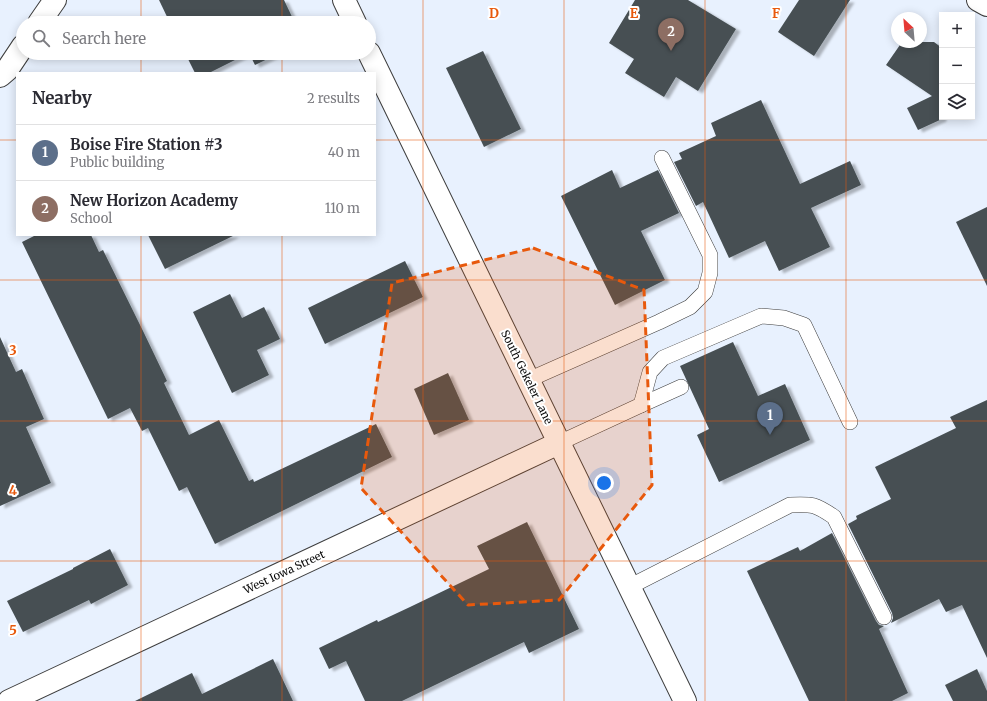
<!DOCTYPE html>
<html lang="en">
<head>
<meta charset="utf-8">
<style>
	:root { --surface:#fff; --page:#f7f7f7; --text:#2b2b33; --muted:#7c7c81; --line:#e1e1e2; --accent:#ea580c }
	body { margin:0; font-family:Merriweather,serif; background:var(--page); color:var(--text) }
	.controls { position:absolute; right:12px; top:12px; display:grid; overflow:hidden; border-radius:0px; box-shadow:0 2px 10px #0003 }
	.controls button { width:36px; height:36px; display:grid; place-items:center; padding:0; border:0; border-bottom:1px solid var(--line); background:var(--surface); color:var(--text); font:20px sans-serif }
	.compass { position:absolute; left:891px; top:12px; width:36px; height:36px; border-radius:50%; background:var(--surface); box-shadow:0 2px 10px #0003; rotate:334deg }
	.you { position:absolute; left:604px; top:483px; width:14px; height:14px; margin:-10px; border:3px solid #fff; border-radius:50%; background:#1a73e8; box-shadow:0 0 0 6px #1a73e833 }
	.badge { display:grid; place-items:center; width:26px; height:26px; border-radius:50%; background:var(--accent); color:#fff; font-size:13px; font-weight:700 }
	.pin { position:absolute; translate:-50% -33px; filter:drop-shadow(0 1px 2px #0008) }
	.pin::after { content:''; position:absolute; top:21px; width:14px; height:12px; background:inherit; clip-path:polygon(0 0,100% 0,50% 100%) }
	.list { margin:0; padding:0; list-style:none }
	h2 { display:flex; justify-content:space-between; align-items:center; height:52px; margin:0; padding:0 16px; font-size:17px }
	h2 small { font-size:13px; font-weight:400; color:var(--muted) }
	.list li { display:grid; grid-template-columns:26px 1fr auto; gap:12px; align-items:center; box-sizing:border-box; height:56px; padding:0 16px; border-top:1px solid var(--line) }
	.list b { display:block; font-size:15px; white-space:nowrap }
	.list p { margin:0; font-size:13px; white-space:nowrap; color:var(--muted) }
	.list em { font-size:13px; font-style:normal; color:var(--muted) }
	.icon { flex:none; width:22px; height:22px; fill:none; stroke:currentColor; stroke-width:2; stroke-linecap:round; stroke-linejoin:round }
	.map { position:relative; flex:none; width:987px; height:701px; overflow:hidden }
	.search { position:absolute; background:var(--surface); box-shadow:0 2px 10px #0003; left:16px; top:16px; width:360px; height:44px; display:flex; align-items:center; gap:10px; box-sizing:border-box; padding:0 14px; border-radius:22px; color:var(--muted); font-size:15px }
	.panel { position:absolute; background:var(--surface); box-shadow:0 2px 10px #0003; left:16px; top:72px; width:360px; height:164px; border-radius:0px }
	.map>svg:first-child { display:block }
	.building { fill:#475053; filter:url(#shadow) }
	.lines { fill:none; stroke-linecap:round; stroke-linejoin:round }
	.service-casing { stroke:#3d3d3d; stroke-width:16 }
	.minor-casing { stroke:#3d3d3d; stroke-width:24 }
	.tertiary-casing { stroke:#3d3d3d; stroke-width:24 }
	.service { stroke:#fff; stroke-width:15 }
	.minor { stroke:#fff; stroke-width:22 }
	.tertiary { stroke:#fff; stroke-width:22 }
	.marked { fill:#e8590c; fill-opacity:0.2; stroke:#e8590c; stroke-width:3; stroke-dasharray:8 5; stroke-linejoin:round }
	.grid { fill:none; stroke:#e8590c; stroke-width:1; stroke-opacity:0.55 }
	.labels { text-anchor:middle; stroke-width:4; stroke-linejoin:round; paint-order:stroke }
	.street-label { font-size:11px; fill:#0a0a0a; stroke:#fff }
	.grid-label { font-size:13px; text-anchor:middle; font-weight:bold; fill:#e8590c; stroke:#fff; stroke-width:4; stroke-linejoin:round; paint-order:stroke }
</style>
</head>
<body>
<div class="map">
<svg width="987" height="701" viewBox="0 0 987 701">
	<defs>
		<filter id="shadow"><feDropShadow dx="4.5" dy="2.5" stdDeviation="1" flood-color="#0004"/></filter>
	</defs>
	<rect width="100%" height="100%" fill="#e8f1fe"/>
	<g class="building">
		<path d="M159,0H284L295,23H170Z"/>
		<path d="M635,0H688L736,29L698,91L676,77L664,97L625,73L634,59L609,43Z"/>
		<path d="M799,0H850L814,56L778,32Z"/>
		<path d="M902,42H934L942,48V119L918,130L907,108L932,96L886,65Z"/>
		<path d="M483,51L521,129L484,147L446,68Z"/>
		<path d="M185,53H280L255,65L249,53L209,73H195Z"/>
		<path d="M761,100L800,184L850,161L861,185L811,208L830,247L779,271L765,241L729,258L703,202L696,206L674,162L682,159L679,153L716,136L711,123Z"/>
		<path d="M612,170L620,188L658,170L679,213L641,231L665,280L615,305L561,196Z"/>
		<path d="M987,207V286L956,222Z"/>
		<path d="M36,235H91L99,252L103,250L144,333L167,381L164,383L189,435L219,420L249,481L253,479L254,482L376,424L392,457L215,544L187,487L179,491L148,428L142,431L130,408L108,419L22,242Z"/>
		<path d="M148,235H235L165,269Z"/>
		<path d="M405,261L423,297L325,344L308,308Z"/>
		<path d="M230,294L242,318L264,307L280,339L257,350L269,375L232,393L193,312Z"/>
		<path d="M0,337L16,372L22,369L44,419L26,427L51,483L0,506Z"/>
		<path d="M733,342L758,396L785,384L810,440L719,482L697,435L709,429L680,366Z"/>
		<path d="M448,373L469,420L434,435L414,389Z"/>
		<path d="M987,400V658L962,605L946,612L939,599L891,623L893,618L892,613L848,524L857,519L856,516L891,499L875,467L956,428L950,417Z"/>
		<path d="M527,522L579,629L529,653L524,642L402,701H365L346,661L329,669L319,648L377,620L378,622L410,607L489,569L477,546Z"/>
		<path d="M832,533L876,621L879,625L884,626L879,629L908,693L892,701H809L747,571L798,547L800,551Z"/>
		<path d="M110,549L128,585L91,604L89,600L23,632L7,601L73,569V568Z"/>
		<path d="M273,659L293,701H135L192,673L202,694Z"/>
		<path d="M977,669L987,691V701H953L945,685Z"/>
	</g>
	<g class="lines">
		<g class="service-casing">
			<g id="service">
				<path d="M528,380L659,322L690,307L705,292L710,273V255L662,158"/>
				<path d="M641,405L681,387"/>
				<path d="M559,443L641,405L650,372L663,358L761,316L784,318L804,325L850,422"/>
				<path d="M629,587L790,505C813,504 815,504 834,517L884,617"/>
			</g>
		</g>
		<g class="minor-casing">
			<g id="minor">
				<path d="M39,23L55,0"/>
				<path d="M0,76L7,70L23,46"/>
			</g>
		</g>
		<g class="tertiary-casing">
			<g id="tertiary">
				<path d="M344,0L355,23"/>
				<path d="M978,0L987,5"/>
				<path d="M369,53L685,701"/>
				<path d="M9,701L559,443"/>
			</g>
		</g>
		<use href="#service" class="service"/>
		<use href="#minor" class="minor"/>
		<use href="#tertiary" class="tertiary"/>
	</g>
	<path class="marked" d="M533,248L644,290L652,485L559,600L468,605L361,488L392,283Z"/>
	<path class="grid" d="M141,0V23M282,0V23M423,0V701M564,0V701M705,0V701M846,0V701M141,53V73M282,53V73M0,140H17M375,140H987M141,235V701M282,235V701M0,280H987M0,421H987M0,561H987"/>
	<g class="labels">
		<g class="street-label">
			<text transform="translate(527 377) rotate(64)" y="4">South Gekeler Lane</text>
			<text transform="translate(284 572) rotate(-25)" y="4">West Iowa Street</text>
		</g>
	</g>
	<g class="grid-label">
		<text x="494" y="18">D</text>
		<text x="634" y="18">E</text>
		<text x="776" y="18">F</text>
		<text x="13" y="355">3</text>
		<text x="13" y="495">4</text>
		<text x="13" y="635">5</text>
	</g>
</svg>
<div class="controls">
<button>+</button>
<button>−</button>
<button><svg class="icon" aria-label="layers" viewBox="0 0 24 24"><path d="M12 4l9 5-9 5-9-5zM3 14l9 5 9-5"/></svg></button>
</div>
<svg class="compass" viewBox="-18 -18 36 36"><path d="M0-13l5 13h-10z" fill="#e53935"/><path d="M0 13l5-13h-10z" fill="#7c7c81"/></svg>
<div class="you"></div>
<div class="pin badge" style="left:770px;top:435px;background:#5c6f8a">1</div>
<div class="pin badge" style="left:671px;top:51px;background:#8d6e63">2</div>
<div class="search"><svg class="icon" aria-label="search" viewBox="0 0 24 24"><circle cx="10" cy="10" r="6"/><path d="M15 15l6 6"/></svg>Search here</div>
<section class="panel">
<h2>Nearby<small>2 results</small></h2>
<ul class="list">
<li><span class="badge" style="background:#5c6f8a">1</span><div><b>Boise Fire Station #3</b><p>Public building</p></div><em>40 m</em></li>
<li><span class="badge" style="background:#8d6e63">2</span><div><b>New Horizon Academy</b><p>School</p></div><em>110 m</em></li>
</ul>
</section>
</div>
</body>
</html>
